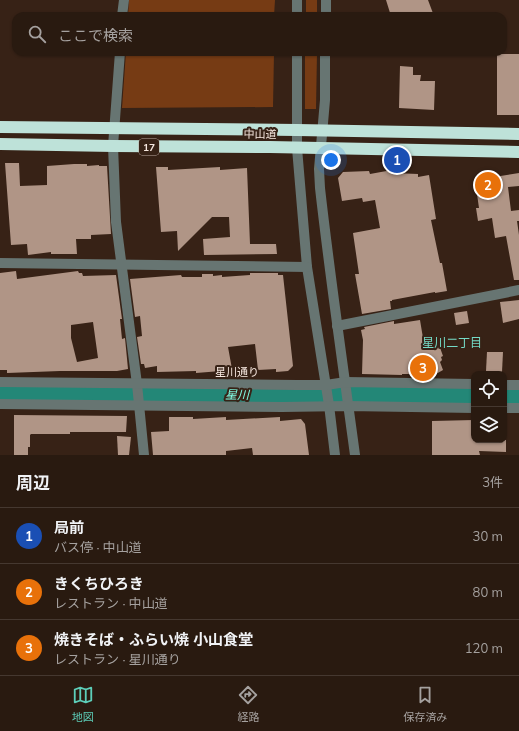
<!DOCTYPE html>
<html lang="ja">
<head>
<meta charset="utf-8">
<style>
	:root { --surface:#291a10; --page:#312319; --text:#f1f3f6; --muted:#a5a19f; --line:#453830; --accent:#5dceb9 }
	body { margin:0; font-family:Mulish,"Noto Sans JP",sans-serif; background:var(--page); color:var(--text) }
	.controls { position:absolute; right:12px; bottom:12px; display:grid; overflow:hidden; border-radius:8px; box-shadow:0 1px 3px #0004 }
	.controls button { width:36px; height:36px; display:grid; place-items:center; padding:0; border:0; border-bottom:1px solid var(--line); background:var(--surface); color:var(--text); font:20px sans-serif }
	.you { position:absolute; left:331px; top:160px; width:14px; height:14px; margin:-10px; border:3px solid #fff; border-radius:50%; background:#1a73e8; box-shadow:0 0 0 6px #1a73e833 }
	.badge { display:grid; place-items:center; width:26px; height:26px; border-radius:50%; background:var(--accent); color:#fff; font-size:13px; font-weight:700 }
	.pin { position:absolute; translate:-50% -50%; border:2px solid #fff; box-shadow:0 1px 4px #0006 }
	.list { margin:0; padding:0; list-style:none }
	h2 { display:flex; justify-content:space-between; align-items:center; height:52px; margin:0; padding:0 16px; font-size:17px }
	h2 small { font-size:13px; font-weight:400; color:var(--muted) }
	.list li { display:grid; grid-template-columns:26px 1fr auto; gap:12px; align-items:center; box-sizing:border-box; height:56px; padding:0 16px; border-top:1px solid var(--line) }
	.list b { display:block; font-size:15px; white-space:nowrap }
	.list p { margin:0; font-size:13px; white-space:nowrap; color:var(--muted) }
	.list em { font-size:13px; font-style:normal; color:var(--muted) }
	.icon { flex:none; width:22px; height:22px; fill:none; stroke:currentColor; stroke-width:2; stroke-linecap:round; stroke-linejoin:round }
	.map { position:relative; flex:none; width:519px; height:455px; overflow:hidden }
	.search { position:absolute; background:var(--surface); box-shadow:0 1px 3px #0004; left:12px; right:12px; top:12px; height:44px; display:flex; align-items:center; gap:10px; box-sizing:border-box; padding:0 14px; border-radius:12px; color:var(--muted); font-size:15px }
	.sheet { height:220px; background:var(--surface) }
	nav { display:flex; justify-content:space-around; align-items:center; box-sizing:border-box; height:56px; border-top:1px solid var(--line); background:var(--surface); font-size:11px; color:var(--muted) }
	nav a { display:grid; justify-items:center; gap:2px }
	nav .on { color:var(--accent) }
	.map>svg:first-child { display:block }
	.green { fill:#763b14 }
	.lines { fill:none; stroke-linecap:round; stroke-linejoin:round }
	.river { stroke:#238777; stroke-width:24 }
	.building { fill:#b09586; fill-rule:evenodd }
	.minor { stroke:#677572; stroke-width:10 }
	.highway { stroke:#bee2d9; stroke-width:12 }
	.labels { text-anchor:middle; stroke-width:4; stroke-linejoin:round; paint-order:stroke }
	.shield { fill:#372216; stroke:#bdaca3; stroke-width:1 }
	.shield-label { font-size:10px; font-weight:bold; fill:#f6e7df }
	.street-label { font-size:11px; fill:#f6e7df; stroke:#372216 }
	.neighbourhood-label { font-size:12px; fill:#75dac6; stroke:#372216 }
	.water-label { font-size:12px; font-style:italic; fill:#82fee6; stroke:#372216 }
</style>
</head>
<body>
<div class="map">
<svg width="519" height="455" viewBox="0 0 519 455">
	<rect width="100%" height="100%" fill="#372216"/>
	<g class="green">
		<path d="M129,0H275L274,16H128Z"/>
		<rect x="306" y="0" width="11" height="16"/>
		<path d="M126,52H274L273,107L122,108Z"/>
		<path d="M305,52H317L316,109H305Z"/>
	</g>
	<g class="lines">
		<g class="river">
			<path d="M0,392L474,397"/>
			<path d="M504,397H519"/>
		</g>
	</g>
	<g class="building">
		<path d="M386,0H428L434,16H391Z"/>
		<rect x="497" y="54" width="22" height="61"/>
		<path d="M400,66L413,67V75H421L420,81H435L434,110L399,108Z"/>
		<path d="M5,163H19L20,186L47,185V166L74,164H87V166L99,165V166H107L111,234L91,235V239H76L77,254H51V252L28,255L27,244L11,245Z"/>
		<path d="M156,167H168V170L220,167V170L247,168L250,244H276L277,254L204,255L203,239L230,237L229,217H212L178,251L177,231L161,232Z"/>
		<path d="M392,170L393,173L418,174V177L429,175L436,219L431,220L440,263H442L447,291L435,293V292L392,300V301H390L391,309L362,314L355,274H359L353,233L380,228L375,200L363,202L362,198L342,201L338,178L343,172L369,171L370,174Z"/>
		<path d="M519,173V186L508,187L511,211L519,210V221H517L519,235V280H514L506,236L495,238L492,218L478,221L476,208H479L475,180Z"/>
		<path d="M16,271L17,279L78,271L79,273H82L83,276L116,275L122,319H120L122,339L125,338L128,369L117,371H60L7,373V370H0V273ZM93,322L98,358L77,362L71,338V325Z"/>
		<path d="M250,273H278V275H283L293,366L288,371L276,372V369L258,370L255,344L228,347L232,369L221,371L196,373V371L157,372V366L145,368L144,364H141L137,337L142,336L140,316L135,317L130,279L181,275L182,277H202V274H213V276L222,275V277L250,275Z"/>
		<path d="M519,300V319L503,323L500,302Z"/>
		<path d="M467,311L469,323L456,325L454,313Z"/>
		<path d="M420,320L424,344L438,342L443,356L441,357L442,360L440,362L443,370L436,374H402V375L362,374L363,340L361,330L365,329L364,327L394,321V324Z"/>
		<path d="M487,352H503L502,372L486,371Z"/>
		<path d="M14,415L127,416L126,432H70V434H31L30,435V447H28V455H14Z"/>
		<path d="M169,417H193V419L226,417V420L280,417V421L301,419L305,424L309,455H253L252,448L226,451V455H153L151,432L169,431Z"/>
		<path d="M474,420V440H506V452L479,451L480,455H432V421Z"/>
		<path d="M117,436L131,437L129,455H118Z"/>
	</g>
	<g class="lines">
		<g class="minor">
			<path d="M122,16L124,0"/>
			<path d="M297,16V0"/>
			<path d="M326,16V0"/>
			<path d="M120,52L113,146L116,222L137,384L144,455"/>
			<path d="M297,52V148L307,267L329,405L335,455"/>
			<path d="M325,52V100L319,169L320,188C330,277 343,366 355,455"/>
			<path d="M0,263L307,267"/>
			<path d="M337,326L519,290"/>
			<path d="M0,382L297,385H326L346,382L474,384"/>
			<path d="M504,385H519"/>
			<path d="M0,404L282,407L348,406L474,408"/>
			<path d="M504,408H519"/>
		</g>
		<g class="highway">
			<path d="M0,127L297,130L519,134"/>
			<path d="M0,144L113,146L270,147L519,152"/>
		</g>
	</g>
	<g class="labels">
		<rect class="shield" x="139" y="139" width="20" height="16" rx="3"/>
		<g class="shield-label">
			<text x="149" y="151">17</text>
		</g>
		<g class="street-label">
			<text transform="translate(260 134) rotate(1)" y="4">中山道</text>
			<text x="237" y="376">星川通り</text>
		</g>
		<g class="neighbourhood-label">
			<text x="452" y="347">星川二丁目</text>
		</g>
		<g class="water-label">
			<text transform="translate(237 395) rotate(1)" y="4">星川</text>
		</g>
	</g>
</svg>
<div class="controls">
<button><svg class="icon" aria-label="locate" viewBox="0 0 24 24"><circle cx="12" cy="12" r="6"/><path d="M12 2v4M12 18v4M2 12h4M18 12h4"/></svg></button>
<button><svg class="icon" aria-label="layers" viewBox="0 0 24 24"><path d="M12 4l9 5-9 5-9-5zM3 14l9 5 9-5"/></svg></button>
</div>
<div class="you"></div>
<div class="pin badge" style="left:397px;top:160px;background:#1a4fb4">1</div>
<div class="pin badge" style="left:488px;top:185px;background:#e8710a">2</div>
<div class="pin badge" style="left:423px;top:368px;background:#e8710a">3</div>
<div class="search"><svg class="icon" aria-label="search" viewBox="0 0 24 24"><circle cx="10" cy="10" r="6"/><path d="M15 15l6 6"/></svg>ここで検索</div>
</div>
<section class="sheet">
<h2>周辺<small>3件</small></h2>
<ul class="list">
<li><span class="badge" style="background:#1a4fb4">1</span><div><b>局前</b><p>バス停 · 中山道</p></div><em>30 m</em></li>
<li><span class="badge" style="background:#e8710a">2</span><div><b>きくちひろき</b><p>レストラン · 中山道</p></div><em>80 m</em></li>
<li><span class="badge" style="background:#e8710a">3</span><div><b>焼きそば・ふらい焼 小山食堂</b><p>レストラン · 星川通り</p></div><em>120 m</em></li>
</ul>
</section>
<nav>
<a class="on"><svg class="icon" aria-label="map" viewBox="0 0 24 24"><path d="M3 6l6-2 6 2 6-2v14l-6 2-6-2-6 2zM9 4v14M15 6v14"/></svg>地図</a>
<a><svg class="icon" aria-label="directions" viewBox="0 0 24 24"><path d="M12 3l9 9-9 9-9-9zM9 14v-3h6M13 9l2 2-2 2"/></svg>経路</a>
<a><svg class="icon" aria-label="saved" viewBox="0 0 24 24"><path d="M7 4h10v16l-5-4-5 4z"/></svg>保存済み</a>
</nav>
</body>
</html>
